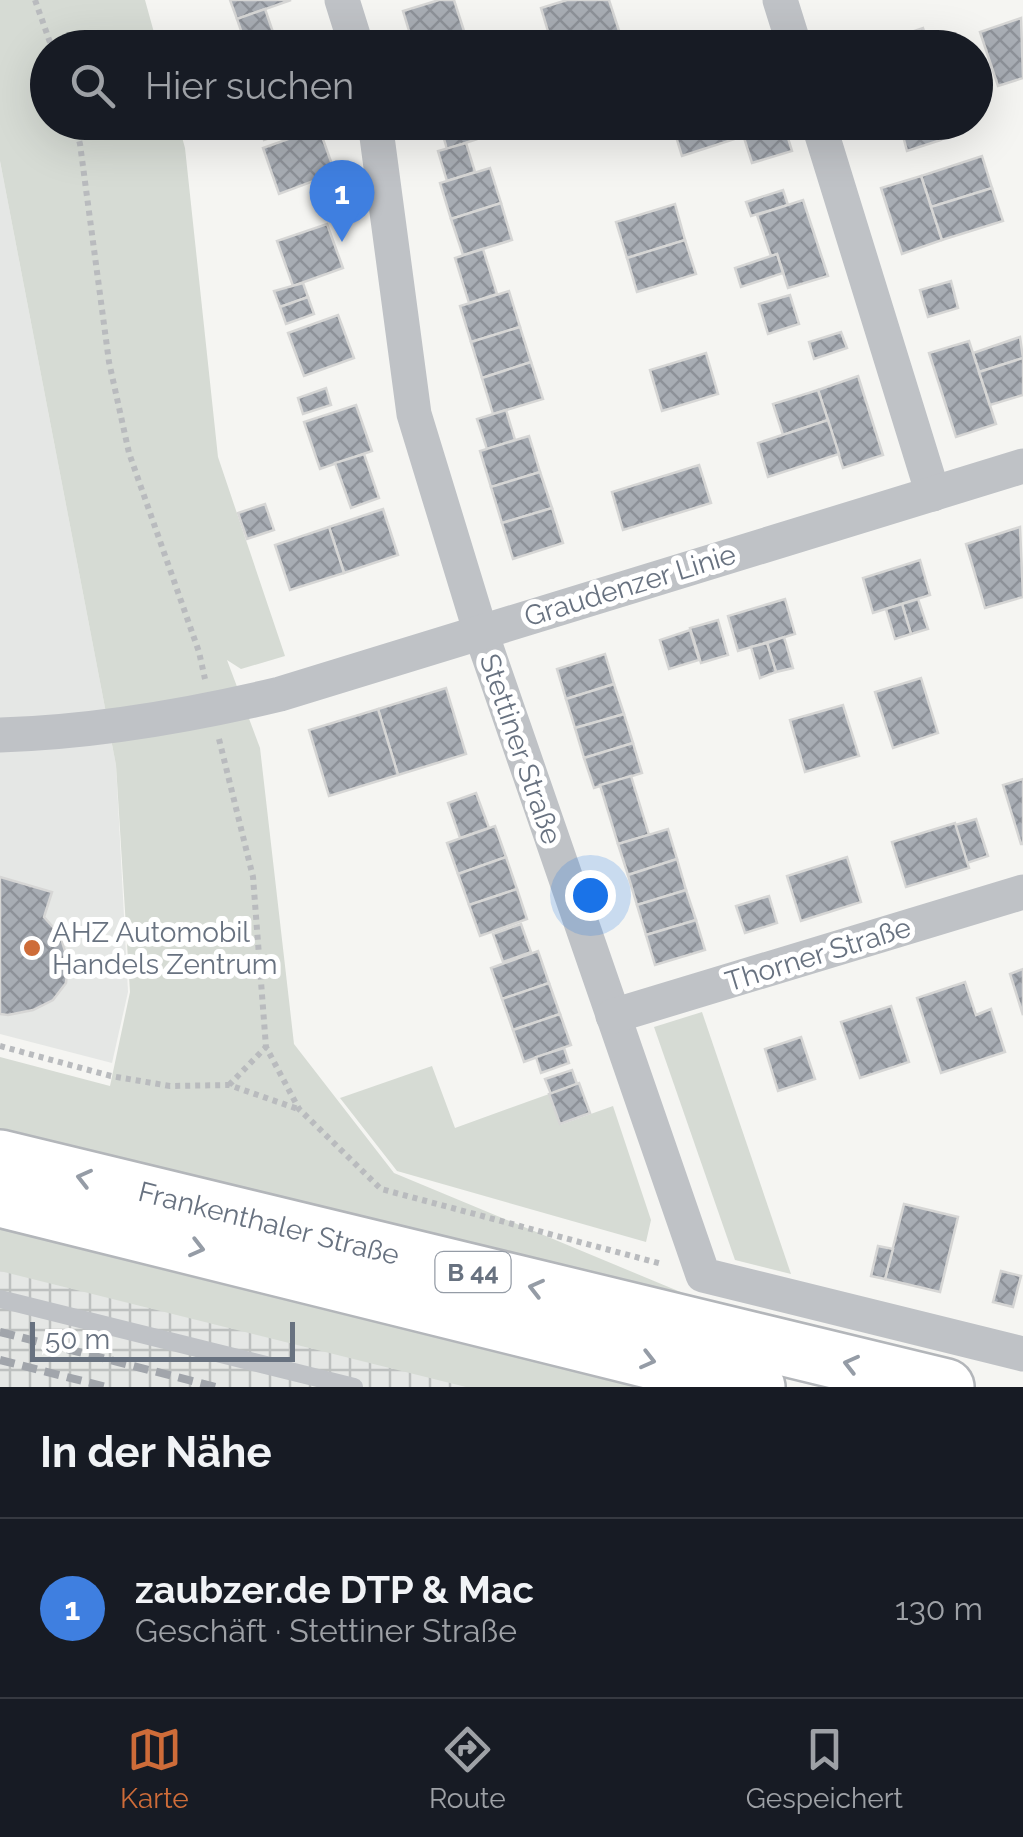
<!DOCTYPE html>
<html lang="de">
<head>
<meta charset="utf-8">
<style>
	:root { --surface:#171b24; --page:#242831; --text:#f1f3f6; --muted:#9ea1a6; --line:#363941; --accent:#ce6c39 }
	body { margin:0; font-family:Raleway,sans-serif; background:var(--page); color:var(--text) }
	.scale { position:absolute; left:30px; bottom:25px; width:265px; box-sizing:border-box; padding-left:10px; border:5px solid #687280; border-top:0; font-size:28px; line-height:35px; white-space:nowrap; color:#687280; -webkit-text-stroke:8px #fff; paint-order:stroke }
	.you { position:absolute; left:590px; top:895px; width:35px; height:35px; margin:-25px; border:8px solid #fff; border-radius:50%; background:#1a73e8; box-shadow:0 0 0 15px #1a73e833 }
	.badge { display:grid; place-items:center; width:65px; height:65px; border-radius:50%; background:var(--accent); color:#fff; font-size:32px; font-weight:700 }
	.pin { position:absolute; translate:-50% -82px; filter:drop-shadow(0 2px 5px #0008) }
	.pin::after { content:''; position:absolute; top:52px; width:35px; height:30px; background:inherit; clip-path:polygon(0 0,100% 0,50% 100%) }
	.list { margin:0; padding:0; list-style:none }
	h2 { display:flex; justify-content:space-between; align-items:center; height:130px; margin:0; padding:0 40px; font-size:42px }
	h2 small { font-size:32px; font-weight:400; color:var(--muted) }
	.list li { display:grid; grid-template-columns:65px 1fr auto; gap:30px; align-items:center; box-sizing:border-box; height:180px; padding:0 40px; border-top:2px solid var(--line) }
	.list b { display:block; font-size:38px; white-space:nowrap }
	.list p { margin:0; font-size:32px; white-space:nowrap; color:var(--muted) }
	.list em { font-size:32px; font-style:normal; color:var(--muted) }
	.icon { flex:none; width:55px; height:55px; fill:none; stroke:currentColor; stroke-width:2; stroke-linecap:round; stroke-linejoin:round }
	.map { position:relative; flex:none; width:1023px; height:1387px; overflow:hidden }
	.search { position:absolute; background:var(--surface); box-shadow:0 10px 40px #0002; left:30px; right:30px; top:30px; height:110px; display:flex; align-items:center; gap:25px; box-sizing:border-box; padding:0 35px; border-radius:55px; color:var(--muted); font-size:38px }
	.sheet { height:310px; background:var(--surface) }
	nav { display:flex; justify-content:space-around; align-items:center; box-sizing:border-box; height:140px; border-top:2px solid var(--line); background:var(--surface); font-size:28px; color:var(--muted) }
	nav a { display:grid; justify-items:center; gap:5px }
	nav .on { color:var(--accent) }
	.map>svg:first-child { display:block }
	.built { fill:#e5e7e5 }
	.industrial { fill:url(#industrial-grid) }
	.grass { fill:#d6dbd4 }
	.building { fill:url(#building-cross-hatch); stroke:#d6d6d5; stroke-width:2.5 }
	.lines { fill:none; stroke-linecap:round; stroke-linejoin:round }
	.primary-casing { stroke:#b3b6ba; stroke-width:60 }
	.path { stroke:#b9bbbe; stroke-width:6; stroke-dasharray:5 5; stroke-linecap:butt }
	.service { stroke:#bfc2c6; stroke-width:18 }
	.minor { stroke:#bfc2c6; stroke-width:35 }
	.primary { stroke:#fff; stroke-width:55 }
	.rail { stroke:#a1a5ab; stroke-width:8; stroke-dasharray:15 8; stroke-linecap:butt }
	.oneway { stroke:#959ca6 }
	.poi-dot { fill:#ce6c39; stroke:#fff; stroke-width:4 }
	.labels { text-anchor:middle; stroke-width:10; stroke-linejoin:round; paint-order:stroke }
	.shield { fill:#fff; stroke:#959ca6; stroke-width:2.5 }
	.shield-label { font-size:25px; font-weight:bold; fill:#687280 }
	.street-label { font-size:28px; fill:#687280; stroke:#fff }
	.poi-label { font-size:28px; fill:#687280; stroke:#fff; text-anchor:start }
</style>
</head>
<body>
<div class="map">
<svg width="1023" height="1387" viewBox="0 0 1023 1387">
	<defs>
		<pattern id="industrial-grid" width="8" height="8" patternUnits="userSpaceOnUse" patternTransform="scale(2.5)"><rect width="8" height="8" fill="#e5e7e5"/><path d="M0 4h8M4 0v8" fill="none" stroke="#bdc0bf"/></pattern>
		<pattern id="building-cross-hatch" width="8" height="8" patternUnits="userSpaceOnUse" patternTransform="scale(2.5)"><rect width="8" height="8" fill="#a8adb4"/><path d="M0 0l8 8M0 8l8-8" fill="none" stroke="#8d9198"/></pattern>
	</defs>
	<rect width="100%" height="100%" fill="#f5f5f2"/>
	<path class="built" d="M0,161L116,765L128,992L112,1063L0,1034Z"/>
	<path class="industrial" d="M0,1264L491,1387H0Z"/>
	<g class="grass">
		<path d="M0,0H145L158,47L48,48V122L178,123L185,148L218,457L285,656L241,669L227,660L260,748L294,1044L394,1173L683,1293L0,1134V1057L110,1086L130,992L116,765L0,161Z"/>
		<path d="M702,1012L791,1274L735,1260L654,1027Z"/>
		<path d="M432,1066L455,1128L549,1094L560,1125L613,1106L651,1220L646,1242L397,1171L340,1098Z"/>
		<path d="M0,1219L666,1387H466L0,1271Z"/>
	</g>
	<g class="building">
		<path d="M230,0H291L237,19Z"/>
		<path d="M439,0H454L464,31L414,47L403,11Z"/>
		<path d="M567,0H609L623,43L608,48H566L563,38L551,41L541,8Z"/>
		<path d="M265,9L276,41L259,48H247L237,19Z"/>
		<path d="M1021,18L1023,78L998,86L980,32Z"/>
		<path d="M923,28L929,48H883L881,42Z"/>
		<path d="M878,33L883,48H839L838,45Z"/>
		<path d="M452,35L456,48H423L422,45Z"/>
		<path d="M289,122L292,131L264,140L258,123Z"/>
		<path d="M439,122H493L496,133L447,149Z"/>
		<path d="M698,122H739L744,136L682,156L674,130Z"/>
		<path d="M739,122H783L792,151L752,163Z"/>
		<path d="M936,125L941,140L907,151L903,136Z"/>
		<path d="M319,128L335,173L279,194L263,148Z"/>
		<path d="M466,143L475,172L447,181L438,151Z"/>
		<path d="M982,156L992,188L931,207L921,176Z"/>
		<path d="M490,168L501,203L451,219L440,183Z"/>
		<path d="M921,176L942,240L902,254L881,188Z"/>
		<path d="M992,188L1003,221L942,240L931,207Z"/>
		<path d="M783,190L788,205L751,216L746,202Z"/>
		<path d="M803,200L828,276L788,288L777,254L771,256L757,215Z"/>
		<path d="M501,203L512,240L463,255L451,219Z"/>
		<path d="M675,204L685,240L627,258L616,222Z"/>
		<path d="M327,224L343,268L293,286L277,241Z"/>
		<path d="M685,240L696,274L637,292L627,258Z"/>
		<path d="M483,249L497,294L469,303L455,258Z"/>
		<path d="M777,254L783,273L741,287L735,268Z"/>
		<path d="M951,281L958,308L928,317L920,290Z"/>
		<path d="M303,283L308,297L280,307L274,291Z"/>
		<path d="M509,291L520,327L471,342L460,306Z"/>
		<path d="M790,295L799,324L768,334L759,304Z"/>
		<path d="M308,297L314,314L286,324L280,307Z"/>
		<path d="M338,315L354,358L304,376L288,333Z"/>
		<path d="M520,327L531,362L482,378L471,342Z"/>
		<path d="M841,332L847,348L814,359L809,342Z"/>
		<path d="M1020,337L1023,358L979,372L973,353Z"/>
		<path d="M969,341L996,424L956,437L929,353Z"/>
		<path d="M706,353L718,394L662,411L650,370Z"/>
		<path d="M1023,358V395L990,405L979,372Z"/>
		<path d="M531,362L543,399L493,414L482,378Z"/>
		<path d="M858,376L883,455L843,468L818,390Z"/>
		<path d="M326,388L331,405L303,414L298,398Z"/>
		<path d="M818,390L828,420L783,435L773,404Z"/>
		<path d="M356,405L372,451L320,469L304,422Z"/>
		<path d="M506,410L515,440L487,449L477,419Z"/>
		<path d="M828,420L839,454L768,477L758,443Z"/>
		<path d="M529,436L540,472L491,487L480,451Z"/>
		<path d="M364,454L379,498L351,508L335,463Z"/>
		<path d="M699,465L711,503L623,530L612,492Z"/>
		<path d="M540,472L552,508L502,523L491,487Z"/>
		<path d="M265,504L274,530L247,539L238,513Z"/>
		<path d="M552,508L563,543L513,559L502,523Z"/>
		<path d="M383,509L398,555L344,573L329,527Z"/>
		<path d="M329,527L344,573L290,590L275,545Z"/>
		<path d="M1020,527L1023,597L985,608L966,544Z"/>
		<path d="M920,560L930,595L873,613L863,578Z"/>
		<path d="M785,599L795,634L738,651L728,616Z"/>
		<path d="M918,599L928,629L911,634L902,604Z"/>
		<path d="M902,604L911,634L895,639L886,609Z"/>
		<path d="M718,620L728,655L701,663L690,628Z"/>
		<path d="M690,630L699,660L669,669L660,640Z"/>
		<path d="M784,637L793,668L776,672L767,643Z"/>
		<path d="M767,643L776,672L760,678L751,647Z"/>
		<path d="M605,654L614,684L566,699L557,669Z"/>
		<path d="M921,678L938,733L893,748L875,692Z"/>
		<path d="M614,684L624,714L575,728L566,699Z"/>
		<path d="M446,688L466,754L398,775L378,709Z"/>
		<path d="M843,705L859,756L805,772L790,720Z"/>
		<path d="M378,709L398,775L329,796L309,730Z"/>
		<path d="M624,714L633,743L584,758L575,728Z"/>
		<path d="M633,743L642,773L594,788L584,758Z"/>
		<path d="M631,776L649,835L618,844L600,785Z"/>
		<path d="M1023,779V844H1021L1003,785Z"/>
		<path d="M476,793L489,828L460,838L448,803Z"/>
		<path d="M976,819L988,856L967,863L955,825Z"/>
		<path d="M955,823L969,868L906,887L892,842Z"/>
		<path d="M495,826L506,857L458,874L447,843Z"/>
		<path d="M668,829L677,859L628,875L618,844Z"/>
		<path d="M506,857L517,889L469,905L458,874Z"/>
		<path d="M847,857L861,902L801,921L787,876Z"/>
		<path d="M677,859L686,890L637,905L628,875Z"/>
		<path d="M0,877L52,892L44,917L60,935L68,961L66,983L53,1000L33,1010L8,1015L0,1014Z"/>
		<path d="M517,889L527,919L480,936L469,905Z"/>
		<path d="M686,890L696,920L646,935L637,905Z"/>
		<path d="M769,896L777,923L745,933L736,906Z"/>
		<path d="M696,920L705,950L655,965L646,935Z"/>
		<path d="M521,924L531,952L503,962L493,934Z"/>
		<path d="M538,951L549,983L502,999L491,968Z"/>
		<path d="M1023,969V1015L1010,974Z"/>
		<path d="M965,982L976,1015L991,1009L1005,1052L941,1073L917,998Z"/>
		<path d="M549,983L560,1014L513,1030L502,999Z"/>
		<path d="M891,1006L909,1062L860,1078L841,1022Z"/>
		<path d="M560,1014L571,1045L524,1062L513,1030Z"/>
		<path d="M801,1037L815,1079L778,1091L765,1049Z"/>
		<path d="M564,1048L569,1063L541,1073L536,1057Z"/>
		<path d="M572,1070L577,1084L551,1094L545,1079Z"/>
		<path d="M579,1083L590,1113L560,1124L549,1094Z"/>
		<path d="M904,1204L958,1217L940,1292L885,1279Z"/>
		<path d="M878,1246L893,1249L885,1279L871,1276Z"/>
		<path d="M1001,1271L1021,1276L1013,1307L993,1302Z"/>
	</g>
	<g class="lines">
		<g class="primary-casing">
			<g id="primary">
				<path d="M0,1158L946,1387"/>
				<path d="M0,1199L757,1387"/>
			</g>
		</g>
		<g class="path">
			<path d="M35,0L52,48"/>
			<path d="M74,122L80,144L109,362L129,453L199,652L205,679"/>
			<path d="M219,739L253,877L266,1047L299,1109L381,1189L662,1264"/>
			<path d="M0,1046L111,1076L170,1086L229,1085L298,1109"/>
			<path d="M229,1085L266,1047"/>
		</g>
		<path class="service" d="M0,1299L354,1387"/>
		<g class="minor">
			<path d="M342,0L357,48"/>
			<path d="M780,0L795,48"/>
			<path d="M375,122L414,414L480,630L703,1275L1023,1354"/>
			<path d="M818,122L933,494"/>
			<path d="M0,735C96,732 188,716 280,694L1023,466"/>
			<path d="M613,1016L1023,892"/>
		</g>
		<use href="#primary" class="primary"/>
		<g class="rail">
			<path d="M0,1332L216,1387"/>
			<path d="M0,1360L106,1387"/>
		</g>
	</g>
	<defs><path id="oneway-chevron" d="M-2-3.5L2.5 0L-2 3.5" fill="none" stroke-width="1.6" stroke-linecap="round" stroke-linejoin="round" transform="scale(2.5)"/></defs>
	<g class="oneway">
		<use href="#oneway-chevron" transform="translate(84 1178) rotate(-166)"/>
		<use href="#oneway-chevron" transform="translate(197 1248) rotate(14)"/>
		<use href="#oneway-chevron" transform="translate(536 1288) rotate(-166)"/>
		<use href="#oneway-chevron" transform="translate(648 1360) rotate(14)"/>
		<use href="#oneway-chevron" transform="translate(851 1364) rotate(-166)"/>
	</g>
	<circle class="poi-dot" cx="32" cy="948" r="10"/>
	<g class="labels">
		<rect class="shield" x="435.5" y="1252" width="75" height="40" rx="8"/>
		<g class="shield-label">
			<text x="473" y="1281">B 44</text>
		</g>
		<g class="street-label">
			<text transform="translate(630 585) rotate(-17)" y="10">Graudenzer Linie</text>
			<text transform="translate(521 749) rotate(71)" y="10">Stettiner Straße</text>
			<text transform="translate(818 954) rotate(-17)" y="10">Thorner Straße</text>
			<text transform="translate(269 1223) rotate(14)" y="10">Frankenthaler Straße</text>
		</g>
		<g class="poi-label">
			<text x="52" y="942">AHZ Automobil<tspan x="52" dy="32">Handels Zentrum</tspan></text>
		</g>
	</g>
</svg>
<div class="scale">50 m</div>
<div class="you"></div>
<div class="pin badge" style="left:342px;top:242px;background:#3f7fe0">1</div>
<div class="search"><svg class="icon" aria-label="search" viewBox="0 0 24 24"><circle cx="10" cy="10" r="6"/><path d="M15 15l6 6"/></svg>Hier suchen</div>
</div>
<section class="sheet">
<h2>In der Nähe<small></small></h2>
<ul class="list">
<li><span class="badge" style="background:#3f7fe0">1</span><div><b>zaubzer.de DTP &amp; Mac</b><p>Geschäft · Stettiner Straße</p></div><em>130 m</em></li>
</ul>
</section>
<nav>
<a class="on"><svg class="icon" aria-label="map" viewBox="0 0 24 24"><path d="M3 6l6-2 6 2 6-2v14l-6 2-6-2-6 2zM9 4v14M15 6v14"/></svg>Karte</a>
<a><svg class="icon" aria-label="directions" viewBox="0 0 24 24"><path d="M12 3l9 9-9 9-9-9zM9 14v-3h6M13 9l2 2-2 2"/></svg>Route</a>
<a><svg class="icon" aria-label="saved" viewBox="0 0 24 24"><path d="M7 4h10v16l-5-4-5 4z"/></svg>Gespeichert</a>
</nav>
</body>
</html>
